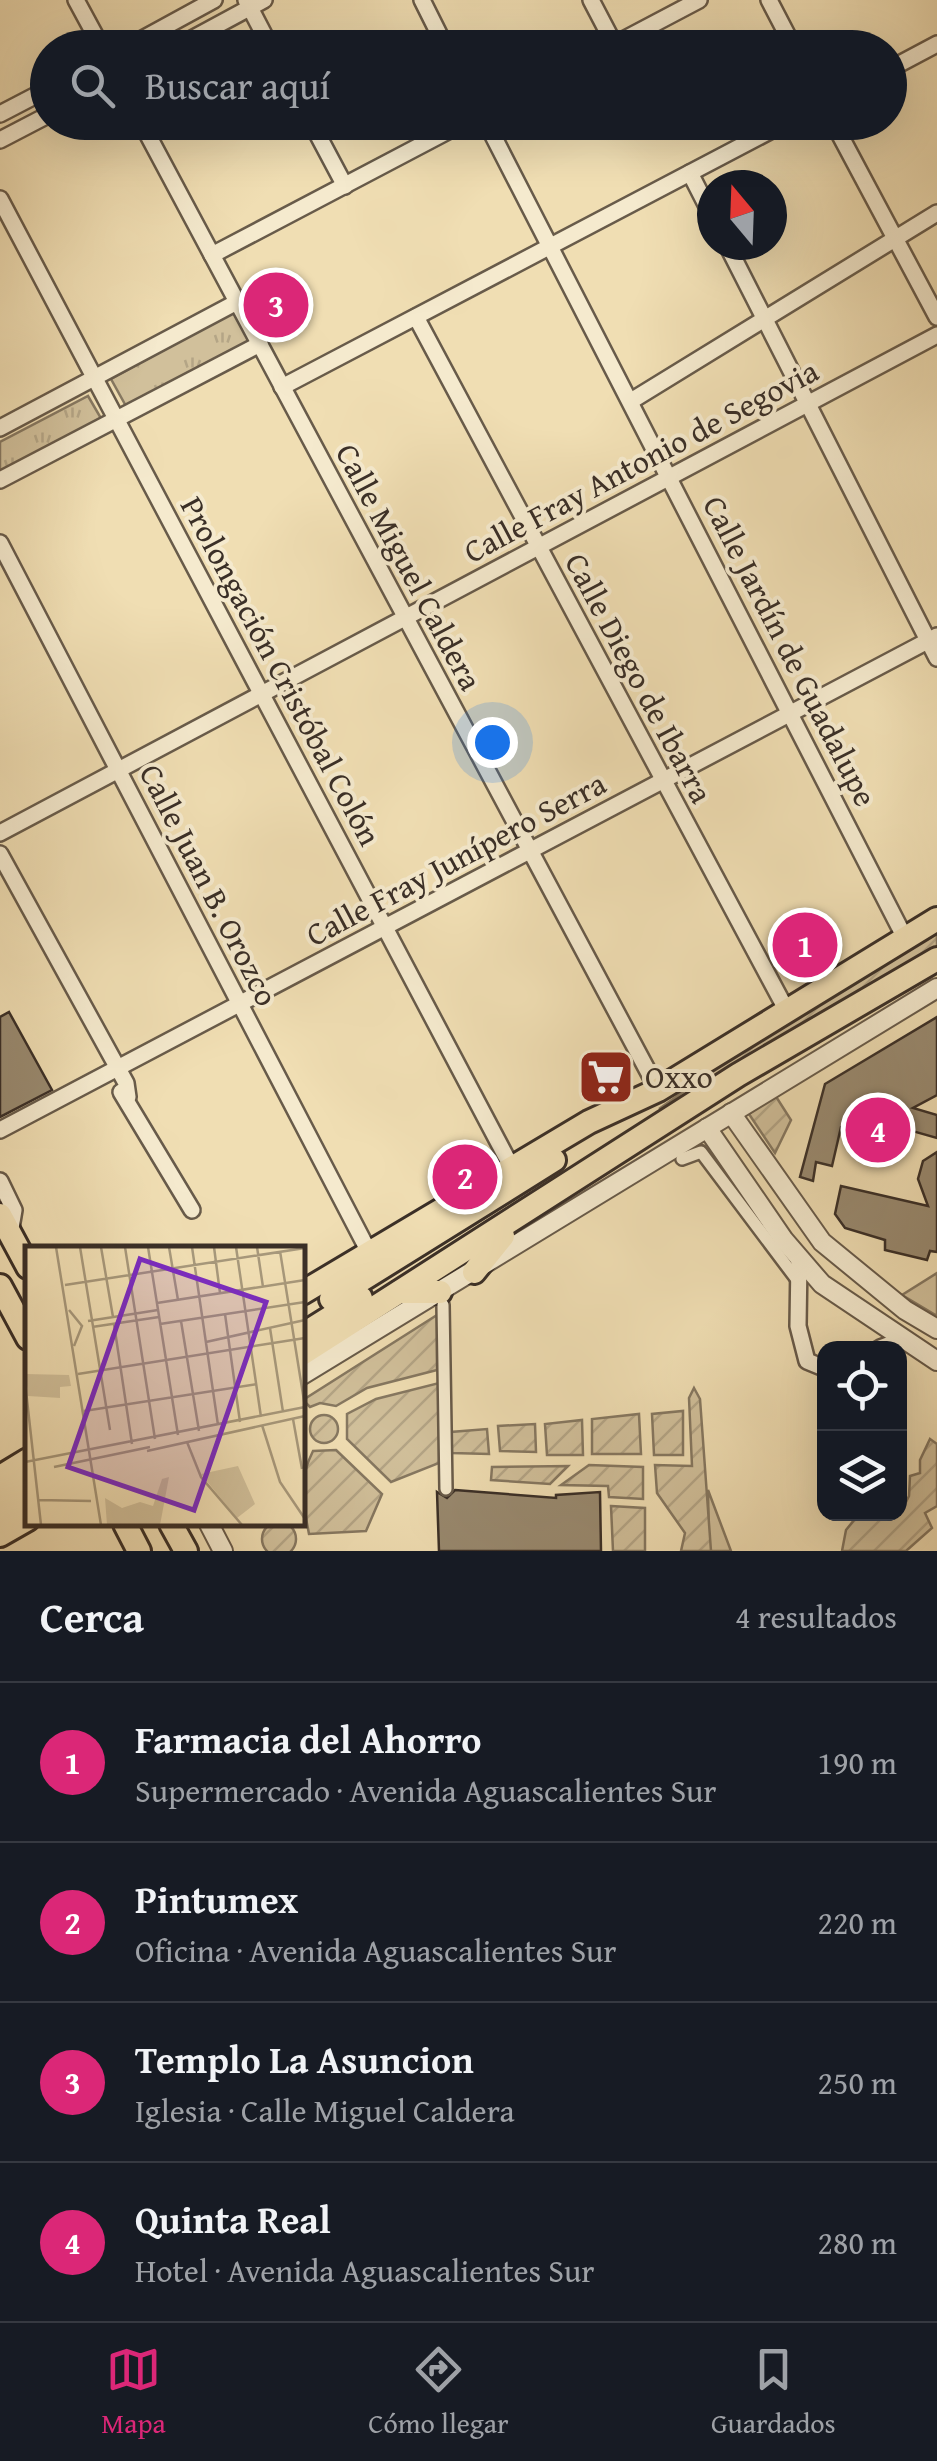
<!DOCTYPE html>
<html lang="es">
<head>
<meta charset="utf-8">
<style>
	:root { --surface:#171b24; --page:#20242c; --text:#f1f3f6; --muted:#9ea1a6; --line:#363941; --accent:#db2777 }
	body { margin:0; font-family:"Gentium Book Plus",serif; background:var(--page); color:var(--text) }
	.controls { position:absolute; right:30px; bottom:30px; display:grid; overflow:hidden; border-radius:20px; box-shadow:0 10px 40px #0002 }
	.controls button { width:90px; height:90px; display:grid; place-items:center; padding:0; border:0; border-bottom:2px solid var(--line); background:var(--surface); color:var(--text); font:50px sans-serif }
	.compass { position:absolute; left:697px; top:170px; width:90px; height:90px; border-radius:50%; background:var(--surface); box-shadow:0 10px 40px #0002; rotate:341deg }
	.you { position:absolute; left:492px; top:742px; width:35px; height:35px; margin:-25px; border:8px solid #fff; border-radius:50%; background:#1a73e8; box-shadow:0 0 0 15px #1a73e833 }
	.badge { display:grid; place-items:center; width:65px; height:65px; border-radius:50%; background:var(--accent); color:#fff; font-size:32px; font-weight:700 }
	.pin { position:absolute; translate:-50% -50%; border:5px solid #fff; box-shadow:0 2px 10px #0006 }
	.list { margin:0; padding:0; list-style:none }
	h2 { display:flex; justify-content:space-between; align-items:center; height:130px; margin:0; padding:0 40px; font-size:42px }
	h2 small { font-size:32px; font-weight:400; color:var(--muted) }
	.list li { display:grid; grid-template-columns:65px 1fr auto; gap:30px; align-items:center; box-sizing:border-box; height:160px; padding:0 40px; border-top:2px solid var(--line) }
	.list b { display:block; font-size:38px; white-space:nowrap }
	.list p { margin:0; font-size:32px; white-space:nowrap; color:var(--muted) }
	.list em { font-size:32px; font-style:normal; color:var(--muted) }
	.icon { flex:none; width:55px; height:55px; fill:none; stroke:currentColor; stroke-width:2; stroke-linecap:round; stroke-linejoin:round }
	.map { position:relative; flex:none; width:937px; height:1551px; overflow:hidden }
	.search { position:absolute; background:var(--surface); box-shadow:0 10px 40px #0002; left:30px; right:30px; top:30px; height:110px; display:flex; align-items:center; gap:25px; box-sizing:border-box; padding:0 35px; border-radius:55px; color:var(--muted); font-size:38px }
	.sheet { height:770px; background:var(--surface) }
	nav { display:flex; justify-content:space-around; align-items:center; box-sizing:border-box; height:140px; border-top:2px solid var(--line); background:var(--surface); font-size:28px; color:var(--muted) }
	nav a { display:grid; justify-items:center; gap:5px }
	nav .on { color:var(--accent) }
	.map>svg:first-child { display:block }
	.grass { fill:#d1c09b; stroke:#867861; stroke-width:2.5 }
	.park { fill:url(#park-tufts); stroke:#867861; stroke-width:2.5 }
	.garden { fill:url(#garden-furrows); stroke:#867861; stroke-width:2.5 }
	.building { fill:#998a70; stroke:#3a2f27; stroke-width:2.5 }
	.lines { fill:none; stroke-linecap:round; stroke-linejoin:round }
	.pedestrian-casing { stroke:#685b4a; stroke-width:16 }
	.minor-casing { stroke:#685b4a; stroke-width:20 }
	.tertiary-casing { stroke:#685b4a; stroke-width:22 }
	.primary-casing { stroke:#3a2f27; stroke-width:28 }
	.pedestrian { stroke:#f5eace; stroke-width:11 }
	.minor { stroke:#f5eace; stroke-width:15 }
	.tertiary { stroke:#f5eace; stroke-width:18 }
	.primary { stroke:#f0deb3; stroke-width:22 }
	.labels { text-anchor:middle; stroke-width:8; stroke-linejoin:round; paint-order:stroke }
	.street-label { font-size:32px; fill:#3a2f27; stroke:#f5eace }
	.poi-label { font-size:32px; fill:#3a2f27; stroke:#f5eace; text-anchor:start }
	.inset-road { fill:none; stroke:#a7987b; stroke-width:2.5 }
	.view { fill:#7b2cbf; fill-opacity:0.15; stroke:#7b2cbf; stroke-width:5 }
	.inset-edge { fill:none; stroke:#3a2f27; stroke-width:5 }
</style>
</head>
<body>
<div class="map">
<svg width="937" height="1551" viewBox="0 0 937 1551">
	<defs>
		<pattern id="park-tufts" width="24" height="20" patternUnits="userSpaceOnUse" patternTransform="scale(2.5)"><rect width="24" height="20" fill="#d1c09b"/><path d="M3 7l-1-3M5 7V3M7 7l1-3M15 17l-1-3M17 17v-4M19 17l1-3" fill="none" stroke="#b4a586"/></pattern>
		<pattern id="garden-furrows" width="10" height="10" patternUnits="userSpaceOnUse" patternTransform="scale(2.5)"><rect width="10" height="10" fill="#d1c09b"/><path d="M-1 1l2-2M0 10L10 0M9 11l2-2" fill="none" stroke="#b4a586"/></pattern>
	</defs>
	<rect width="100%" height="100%" fill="#f0deb3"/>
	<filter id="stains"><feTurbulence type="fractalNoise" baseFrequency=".002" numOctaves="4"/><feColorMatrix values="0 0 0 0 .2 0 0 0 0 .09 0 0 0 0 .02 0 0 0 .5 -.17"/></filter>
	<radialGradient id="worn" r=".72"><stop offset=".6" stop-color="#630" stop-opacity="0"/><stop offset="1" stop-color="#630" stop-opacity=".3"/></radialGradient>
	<path class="grass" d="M937,1273V1316L902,1295Z"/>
	<g class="park">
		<path d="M233,312L251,341L126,406L111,379Z"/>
		<path d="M88,396L102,420L0,473V442Z"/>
		<path d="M708,1490L731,1551H709Z"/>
	</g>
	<g class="garden">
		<path d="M937,928V948L775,1047L659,1109L767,1032Z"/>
		<path d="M775,1095L791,1120L775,1153L749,1114Z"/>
		<path d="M437,1315V1370L367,1388L336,1406L320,1403L310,1407L303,1400Z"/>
		<path d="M439,1383V1463L391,1482L347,1439V1414L376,1399Z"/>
		<path d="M694,1388L700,1399L711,1551H681L685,1533L657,1493L655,1465L692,1466L689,1398Z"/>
		<path d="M683,1411V1455H654L652,1414Z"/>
		<path d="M639,1414L641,1454H592V1419Z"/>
		<circle cx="324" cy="1429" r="14"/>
		<path d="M582,1420L583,1455H547L545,1424Z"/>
		<path d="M535,1424L536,1452L500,1451L498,1426Z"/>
		<path d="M487,1429L489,1454L452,1453L451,1432Z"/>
		<path d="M930,1439L937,1444V1506L925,1513L932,1528L906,1551H842L846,1530L859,1514H900L909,1496L910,1476L920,1473V1460Z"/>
		<path d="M336,1450L382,1494L366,1531L309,1534C303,1502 297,1483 313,1451Z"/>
		<path d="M589,1465L643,1467V1499L609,1497L608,1486L561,1485Z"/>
		<path d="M568,1466L550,1484L491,1480L492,1467Z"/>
		<path d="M611,1506L645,1508V1551H613Z"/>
		<circle cx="279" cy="1539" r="17"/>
	</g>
	<g class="building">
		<path d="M9,1012L52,1090L0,1117V1017Z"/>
		<path d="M937,1017V1095L913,1108L937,1115V1138L860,1116L841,1127L832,1166L816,1162L813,1181L800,1177L825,1084Z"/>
		<path d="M937,1152V1252L930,1251L927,1260L885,1250V1240L845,1228L835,1214L841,1186L928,1206L918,1179L923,1161Z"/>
		<path d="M455,1490L556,1498V1495L600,1492L601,1551H439L437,1492L447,1498Z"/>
	</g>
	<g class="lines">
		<g class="pedestrian-casing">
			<g id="pedestrian">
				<path d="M682,1159L701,1152L798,1281"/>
				<path d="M443,1305L446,1489"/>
			</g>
		</g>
		<g class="minor-casing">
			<g id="minor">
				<path d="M76,0L102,48"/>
				<path d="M246,0L271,48"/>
				<path d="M422,0L446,48"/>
				<path d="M591,0L614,44"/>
				<path d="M769,0L794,48"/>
				<path d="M126,48L214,0"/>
				<path d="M175,48L264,0"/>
				<path d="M608,48L699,0"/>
				<path d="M890,69L937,44"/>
				<path d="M0,114L48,89"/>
				<path d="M141,122L658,1090"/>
				<path d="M311,122L345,186"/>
				<path d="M486,122L905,938"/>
				<path d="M833,122L937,317"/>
				<path d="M0,140L48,115"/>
				<path d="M690,173L712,216"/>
				<path d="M0,199L512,1168"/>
				<path d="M727,245L937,658"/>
				<path d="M212,255L465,122"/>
				<path d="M416,317L787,1011"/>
				<path d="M282,387L787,122"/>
				<path d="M631,401L937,213"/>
				<path d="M0,428L237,302"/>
				<path d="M0,480L260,344"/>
				<path d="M0,543L369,1252"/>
				<path d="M0,833L937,335"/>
				<path d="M0,854L126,1083L128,1097"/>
				<path d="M121,1092L192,1210"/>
				<path d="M0,1130L937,636"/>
				<path d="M0,1181L14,1210L10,1234"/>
				<path d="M799,1260L798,1326L807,1361L824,1368"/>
				<path d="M880,1348L901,1340"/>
			</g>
		</g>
		<g class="tertiary-casing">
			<g id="tertiary">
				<path d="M731,1113L822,1242L905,1310L937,1329"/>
				<path d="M707,1128L784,1240L822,1284L937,1361"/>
				<path d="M302,1375L937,988"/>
				<path d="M209,1524L223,1551"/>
			</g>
		</g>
		<g class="primary-casing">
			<g id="primary">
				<path d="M0,1215L28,1267"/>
				<path d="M474,1272L503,1236"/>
				<path d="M0,1286L28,1338"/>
				<path d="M400,1292H440"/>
				<path d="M302,1293L589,1122L658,1090L937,919"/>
				<path d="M331,1299L554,1160"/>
				<path d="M302,1335L361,1298"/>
				<path d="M302,1354L738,1075L937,959"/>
				<path d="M0,1477L28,1460"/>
				<path d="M0,1498L28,1482"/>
				<path d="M0,1516L28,1501"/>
				<path d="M125,1524L139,1551"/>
				<path d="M171,1524L186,1551"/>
				<path d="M0,1535L28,1519"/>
			</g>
		</g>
		<use href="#pedestrian" class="pedestrian"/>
		<use href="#minor" class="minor"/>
		<use href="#tertiary" class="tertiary"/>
		<use href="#primary" class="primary"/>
	</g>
	<defs>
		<g id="supermarket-square" transform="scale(2.875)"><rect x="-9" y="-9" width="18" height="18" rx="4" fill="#8f2418" stroke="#f5eace"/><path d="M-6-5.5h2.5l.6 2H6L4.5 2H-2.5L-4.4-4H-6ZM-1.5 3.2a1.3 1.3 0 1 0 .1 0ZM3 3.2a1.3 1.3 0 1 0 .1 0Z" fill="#fff"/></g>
	</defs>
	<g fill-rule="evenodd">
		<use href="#supermarket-square" x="606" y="1077"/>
	</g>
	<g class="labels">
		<g class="street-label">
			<text transform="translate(641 461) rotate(-28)" y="11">Calle Fray Antonio de Segovia</text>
			<text transform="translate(409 567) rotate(62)" y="11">Calle Miguel Caldera</text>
			<text transform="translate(790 651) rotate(63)" y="11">Calle Jardín de Guadalupe</text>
			<text transform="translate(281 671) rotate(62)" y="11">Prolongación Cristóbal Colón</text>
			<text transform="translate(639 678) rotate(62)" y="11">Calle Diego de Ibarra</text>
			<text transform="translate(456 859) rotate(-28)" y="11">Calle Fray Junípero Serra</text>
			<text transform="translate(209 885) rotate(63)" y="11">Calle Juan B. Orozco</text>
		</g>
		<g class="poi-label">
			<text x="645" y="1088">Oxxo</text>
		</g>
	</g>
	<g transform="translate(25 1246)">
		<rect width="280" height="280" fill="#f0deb3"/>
		<path d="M1,128L44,129L46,140L35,141V152L3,150ZM213,220L230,258L212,272L176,228Z" fill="#d1c09b"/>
		<path d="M144,231L135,279H82L80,252L97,262L115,256L128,260L137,233Z" fill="#d1c09b"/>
		<path class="inset-road" d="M31,1L76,279M55,1L85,184M76,1L88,71M100,1L130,193M123,1L153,189M144,1L153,54M167,1L193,179M189,1L195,47M211,1L236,171M232,1L238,41M255,5L280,161M40,39L280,2M132,57L280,34M44,64L57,80L49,100M200,68L215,176M63,75L133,64M156,75L174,185M89,78L107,198M135,78L280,56M67,81L134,71M245,82L258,166M181,96L280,74M53,128L280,92M0,136L16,279M59,165L232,138M268,173L277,223M237,179L255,236L280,273M162,196L176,231L217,279M122,205L280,170M29,221L125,201M0,222V216L280,161M13,254L66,255"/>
		<path class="view" d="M115,13L241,56L169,264L43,221Z"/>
		<rect width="280" height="280" class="inset-edge"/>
	</g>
	<rect width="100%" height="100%" filter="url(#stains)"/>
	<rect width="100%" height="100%" fill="url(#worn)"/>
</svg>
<div class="controls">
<button><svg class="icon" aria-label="locate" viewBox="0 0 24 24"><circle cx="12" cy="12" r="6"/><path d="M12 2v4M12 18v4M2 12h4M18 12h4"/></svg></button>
<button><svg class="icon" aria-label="layers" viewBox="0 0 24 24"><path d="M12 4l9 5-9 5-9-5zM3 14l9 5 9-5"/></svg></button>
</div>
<svg class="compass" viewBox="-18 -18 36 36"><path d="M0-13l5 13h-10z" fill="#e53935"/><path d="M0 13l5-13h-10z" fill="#9ea1a6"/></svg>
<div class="you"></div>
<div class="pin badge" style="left:805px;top:945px">1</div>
<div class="pin badge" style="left:465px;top:1177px">2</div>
<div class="pin badge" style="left:276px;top:305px">3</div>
<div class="pin badge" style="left:878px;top:1130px">4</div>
<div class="search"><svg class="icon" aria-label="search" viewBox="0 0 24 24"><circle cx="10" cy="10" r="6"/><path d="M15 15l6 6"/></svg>Buscar aquí</div>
</div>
<section class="sheet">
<h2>Cerca<small>4 resultados</small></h2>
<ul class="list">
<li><span class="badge">1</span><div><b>Farmacia del Ahorro</b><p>Supermercado · Avenida Aguascalientes Sur</p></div><em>190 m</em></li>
<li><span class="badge">2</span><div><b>Pintumex</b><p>Oficina · Avenida Aguascalientes Sur</p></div><em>220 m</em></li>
<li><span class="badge">3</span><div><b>Templo La Asuncion</b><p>Iglesia · Calle Miguel Caldera</p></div><em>250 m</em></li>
<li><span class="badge">4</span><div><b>Quinta Real</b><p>Hotel · Avenida Aguascalientes Sur</p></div><em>280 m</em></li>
</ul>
</section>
<nav>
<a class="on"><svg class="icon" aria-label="map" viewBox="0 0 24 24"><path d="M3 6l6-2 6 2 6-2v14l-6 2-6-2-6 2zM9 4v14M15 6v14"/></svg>Mapa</a>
<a><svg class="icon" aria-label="directions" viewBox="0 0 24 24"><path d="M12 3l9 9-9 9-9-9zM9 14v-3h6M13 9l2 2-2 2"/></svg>Cómo llegar</a>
<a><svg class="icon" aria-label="saved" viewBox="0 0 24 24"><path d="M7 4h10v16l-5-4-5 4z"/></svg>Guardados</a>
</nav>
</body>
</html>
